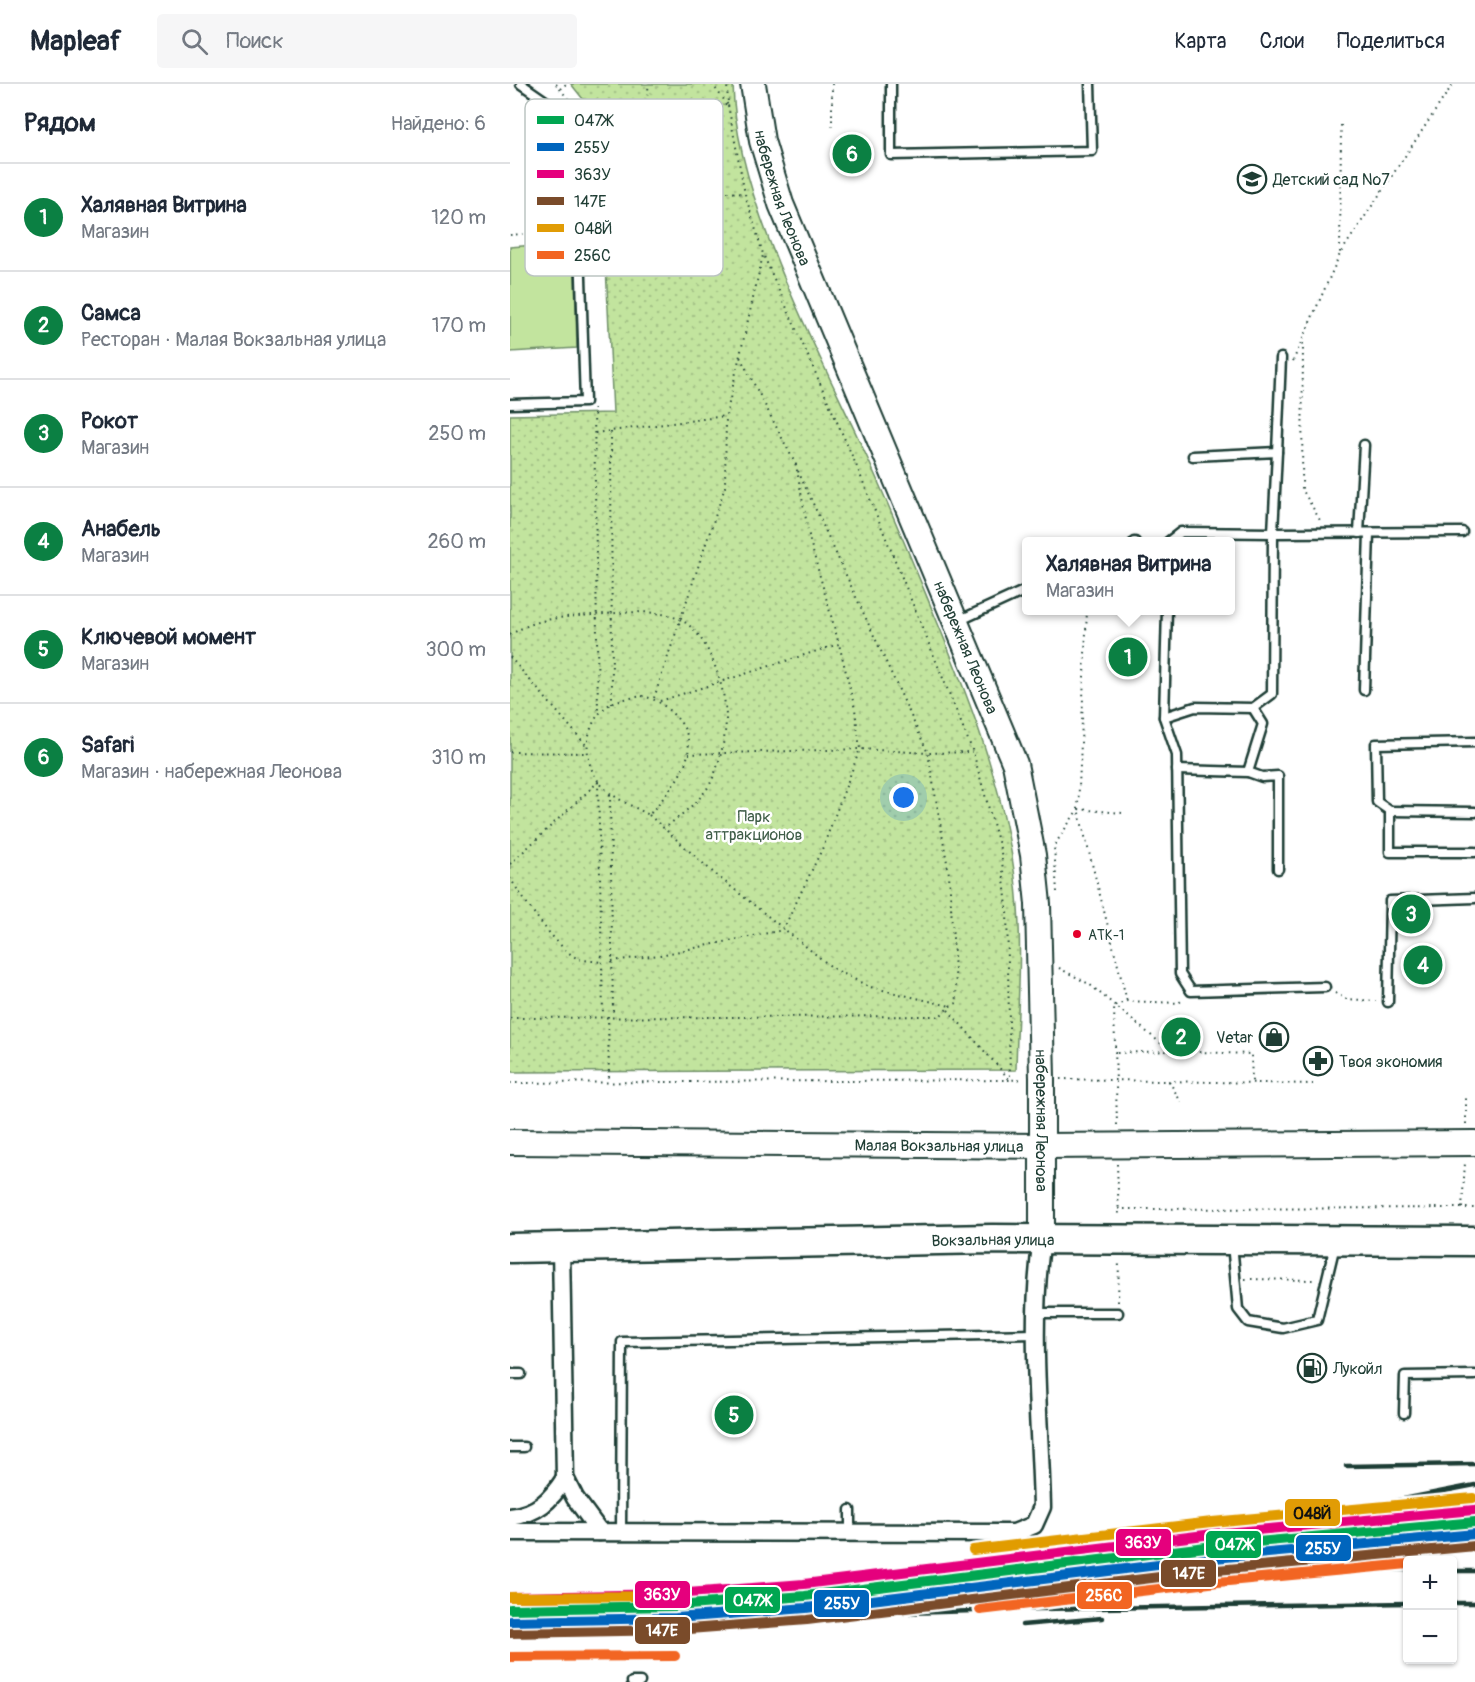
<!DOCTYPE html>
<html lang="ru">
<head>
<meta charset="utf-8">
<style>
	:root { --surface:#fff; --page:#f6f6f7; --text:#1f2937; --muted:#747a83; --line:#e0e1e3; --accent:#0b8043 }
	body { margin:0; font-family:Pangolin,sans-serif; background:var(--page); color:var(--text) }
	.controls { position:absolute; right:18px; bottom:18px; display:grid; overflow:hidden; border-radius:6px; box-shadow:0 2px 4px #0004 }
	.controls button { width:54px; height:54px; display:grid; place-items:center; padding:0; border:0; border-bottom:2px solid var(--line); background:var(--surface); color:var(--text); font:30px sans-serif }
	.you { position:absolute; left:394px; top:714px; width:21px; height:21px; margin:-15px; border:4px solid #fff; border-radius:50%; background:#1a73e8; box-shadow:0 0 0 9px #1a73e833 }
	.badge { display:grid; place-items:center; width:39px; height:39px; border-radius:50%; background:var(--accent); color:#fff; font-size:20px; font-weight:700 }
	.pin { position:absolute; translate:-50% -50%; border:3px solid #fff; box-shadow:0 2px 6px #0006 }
	.popup { position:absolute; left:512px; top:453px; width:213px; height:78px; box-sizing:border-box; display:grid; place-content:center; border-radius:6px; background:var(--surface); filter:drop-shadow(0 2px 4px #0005); font-size:20px; white-space:nowrap; color:var(--muted) }
	.popup b { font-size:22px; color:var(--text) }
	.popup::after { content:''; position:absolute; left:50%; top:100%; margin-left:-12px; border:12px solid transparent; border-top-color:var(--surface) }
	.list { margin:0; padding:0; list-style:none }
	h2 { display:flex; justify-content:space-between; align-items:center; height:78px; margin:0; padding:0 24px; font-size:26px }
	h2 small { font-size:20px; font-weight:400; color:var(--muted) }
	.list li { display:grid; grid-template-columns:39px 1fr auto; gap:18px; align-items:center; box-sizing:border-box; height:108px; padding:0 24px; border-top:2px solid var(--line) }
	.list b { display:block; font-size:22px; white-space:nowrap }
	.list p { margin:0; font-size:20px; white-space:nowrap; color:var(--muted) }
	.list em { font-size:20px; font-style:normal; color:var(--muted) }
	.icon { flex:none; width:33px; height:33px; fill:none; stroke:currentColor; stroke-width:2; stroke-linecap:round; stroke-linejoin:round }
	.map { position:relative; flex:none; width:965px; height:1598px; overflow:hidden }
	header { display:flex; align-items:center; gap:36px; box-sizing:border-box; height:84px; padding:0 30px; background:var(--surface); border-bottom:2px solid var(--line) }
	header strong { font-size:28px }
	nav { display:flex; gap:33px; margin-inline-start:auto; font-size:21px }
	.search { width:420px; height:54px; background:var(--page); display:flex; align-items:center; gap:15px; box-sizing:border-box; padding:0 21px; border-radius:6px; color:var(--muted); font-size:22px }
	main { display:flex }
	aside { flex:1; background:var(--surface) }
	.map>svg:first-child { display:block }
	.grass { fill:#c2e49e; stroke:#709069; stroke-width:1.5 }
	.park { fill:url(#park-dots); stroke:#709069; stroke-width:1.5 }
	.lines { fill:none; stroke-linecap:round; stroke-linejoin:round }
	.service-casing { stroke:#1f3d34; stroke-width:13 }
	.minor-casing { stroke:#1f3d34; stroke-width:21 }
	.secondary-casing { stroke:#1f3d34; stroke-width:28 }
	.trunk-casing { stroke:#1f3d34; stroke-width:33 }
	.path { stroke:#1f3d34; stroke-width:2; stroke-dasharray:1.5 4.5; stroke-linecap:butt }
	.service { stroke:#fff; stroke-width:8 }
	.minor { stroke:#fff; stroke-width:16 }
	.secondary { stroke:#fff; stroke-width:24 }
	.trunk { stroke:#fff; stroke-width:28 }
	.rail { stroke:#1f3d34; stroke-width:4.5 }
	.rail-1-casing { stroke:#fff; stroke-width:15 }
	.rail-2-casing { stroke:#fff; stroke-width:15 }
	.rail-3-casing { stroke:#fff; stroke-width:15 }
	.rail-4-casing { stroke:#fff; stroke-width:15 }
	.rail-5-casing { stroke:#fff; stroke-width:15 }
	.rail-6-casing { stroke:#fff; stroke-width:15 }
	.rail-1 { stroke:#00a651; stroke-width:10 }
	.rail-2 { stroke:#0065bd; stroke-width:10 }
	.rail-3 { stroke:#e5007d; stroke-width:10 }
	.rail-4 { stroke:#7a4b2a; stroke-width:10 }
	.rail-5 { stroke:#e19c05; stroke-width:10 }
	.rail-6 { stroke:#f26522; stroke-width:10 }
	.bus-dot { fill:#e4002b; stroke:#fff; stroke-width:2 }
	.labels { text-anchor:middle; stroke-width:5; stroke-linejoin:round; paint-order:stroke }
	.bus-label { font-size:14px; fill:#1f3d34; stroke:#fff; text-anchor:start }
	.poi-label { font-size:16px; fill:#1f3d34; stroke:#fff; text-anchor:start }
	.street-label { font-size:16px; fill:#1f3d34; stroke:#fff }
	.park-label { font-size:16px; fill:#405e49; stroke:#fff }
	.key { fill:#fff; stroke:#bcc5c2; stroke-width:1.5 }
	.key-label { font-size:16px; fill:#1f3d34 }
	.line-badge { stroke:#fff; stroke-width:2 }
	.badge-label { font-size:16px; text-anchor:middle; font-weight:bold; fill:#fff }
	.pale-badge-label { font-size:16px; text-anchor:middle; font-weight:bold; fill:#111 }
</style>
</head>
<body>
<header>
<strong>Mapleaf</strong>
<div class="search"><svg class="icon" aria-label="search" viewBox="0 0 24 24"><circle cx="10" cy="10" r="6"/><path d="M15 15l6 6"/></svg>Поиск</div>
<nav><a>Карта</a><a>Слои</a><a>Поделиться</a></nav>
</header>
<main>
<aside>
<h2>Рядом<small>Найдено: 6</small></h2>
<ul class="list">
<li><span class="badge">1</span><div><b>Халявная Витрина</b><p>Магазин</p></div><em>120 m</em></li>
<li><span class="badge">2</span><div><b>Самса</b><p>Ресторан · Малая Вокзальная улица</p></div><em>170 m</em></li>
<li><span class="badge">3</span><div><b>Рокот</b><p>Магазин</p></div><em>250 m</em></li>
<li><span class="badge">4</span><div><b>Анабель</b><p>Магазин</p></div><em>260 m</em></li>
<li><span class="badge">5</span><div><b>Ключевой момент</b><p>Магазин</p></div><em>300 m</em></li>
<li><span class="badge">6</span><div><b>Safari</b><p>Магазин · набережная Леонова</p></div><em>310 m</em></li>
</ul>
</aside>
<div class="map">
<svg width="965" height="1598" viewBox="0 0 965 1598">
	<defs>
		<pattern id="park-dots" width="8" height="8" patternUnits="userSpaceOnUse" patternTransform="scale(1.5)"><rect width="8" height="8" fill="#c2e49e"/><path d="M2 2h.1M6 6h.1" fill="none" stroke="#a6c489" stroke-width="1.8" stroke-linecap="round"/></pattern>
	</defs>
	<rect width="100%" height="100%" fill="#fff"/>
	<filter id="ink" filterUnits="userSpaceOnUse"><feTurbulence type="fractalNoise" baseFrequency=".0167" numOctaves="2"/><feDisplacementMap in="SourceGraphic" scale="12" xChannelSelector="R" yChannelSelector="G"/><feConvolveMatrix kernelMatrix="1 2 1 2 8 2 1 2 1" color-interpolation-filters="sRGB"/></filter>
	<g filter="url(#ink)">
		<path class="grass" d="M64,158L67,264L0,268V163Z"/>
		<path class="park" d="M61,0H223C225,115 308,266 356,371C380,423 402,477 424,530C463,624 501,721 508,824C512,877 507,933 506,986L0,988V331L103,329L89,35Z"/>
		<g class="lines">
			<g class="service-casing">
				<g id="service">
					<path d="M381,0V71L582,67L580,0"/>
					<path d="M0,320L75,318L66,38L11,0"/>
					<path d="M767,368L771,274"/>
					<path d="M683,372L767,368L763,449L952,448"/>
					<path d="M849,449L854,361"/>
					<path d="M624,458H625"/>
					<path d="M657,526L654,633L667,671L670,890L681,907L815,903"/>
					<path d="M448,537L516,506"/>
					<path d="M854,606L859,449"/>
					<path d="M654,633L685,623L743,624L762,610L763,449L671,448L658,458"/>
					<path d="M965,658L866,660L867,718L880,727V768H965"/>
					<path d="M667,686L738,688L753,640L743,624"/>
					<path d="M738,688L752,693L768,692V785"/>
					<path d="M880,727L965,728"/>
					<path d="M878,918L880,817L965,814"/>
					<path d="M722,1159L728,1225L738,1238L773,1244L807,1236L825,1161"/>
					<path d="M527,1229H608"/>
					<path d="M0,1290H11"/>
					<path d="M894,1329L895,1292L965,1291"/>
					<path d="M0,1363H14"/>
					<path d="M340,1426V1450"/>
					<path d="M111,1448L112,1258L527,1250"/>
					<path d="M122,1598H130"/>
				</g>
			</g>
			<g class="minor-casing">
				<g id="minor">
					<path d="M51,1164L55,1394L65,1414L90,1448"/>
					<path d="M0,1433C27,1430 41,1416 55,1394"/>
					<path d="M0,1448L504,1449L524,1441L532,1423C530,1336 519,1241 532,1155"/>
				</g>
			</g>
			<g class="secondary-casing">
				<g id="secondary">
					<path id="s1" d="M243,0L252,57L271,120L505,680L523,771L528,820L532,994V1155"/>
					<path id="s2" d="M0,1058L532,1062L965,1059"/>
				</g>
			</g>
			<g class="trunk-casing">
				<g id="trunk">
					<path id="s3" d="M0,1164L482,1155L965,1157"/>
				</g>
			</g>
			<g class="path">
				<path d="M46,0L63,21"/>
				<path d="M202,0L218,21"/>
				<path d="M50,5L56,0"/>
				<path d="M134,29L139,0"/>
				<path d="M78,39L101,33L217,21"/>
				<path d="M831,41L830,170L943,0"/>
				<path d="M322,43V0"/>
				<path d="M80,92L235,110"/>
				<path d="M0,151L60,146"/>
				<path d="M793,259L792,405L811,438"/>
				<path d="M783,277L830,170"/>
				<path d="M84,324L88,630"/>
				<path d="M101,348L102,619"/>
				<path d="M85,349L216,332"/>
				<path d="M288,387L418,669L462,668"/>
				<path d="M0,551C25,534 53,533 83,531C110,529 143,524 169,535C198,547 216,605 216,634C216,653 209,683 200,700C189,719 170,731 154,745"/>
				<path d="M0,573L76,661"/>
				<path d="M132,612C146,615 153,620 163,630C200,665 163,702 139,731C123,722 101,714 89,698C71,675 74,637 100,620C108,615 122,614 132,612Z"/>
				<path d="M144,614L215,403L216,332L253,171"/>
				<path d="M150,617L329,560L300,457L286,381L229,271"/>
				<path d="M0,668L76,669"/>
				<path d="M100,710L103,932"/>
				<path d="M612,729L568,725L617,917"/>
				<path d="M139,731L205,790L324,885L360,903L440,922"/>
				<path d="M0,780L88,698L93,931"/>
				<path d="M0,794C12,813 48,867 69,875C75,877 85,877 92,878"/>
				<path d="M547,808L544,762L568,725L577,526"/>
				<path d="M102,877L150,871L273,846L313,763L350,665L345,625L329,560"/>
				<path d="M549,884L579,900L660,967L741,970L742,998"/>
				<path d="M825,909L836,915L866,917"/>
				<path d="M438,926L500,996L514,995"/>
				<path d="M98,932L99,998"/>
				<path d="M0,934L430,932L440,922L447,919L439,790L418,669L350,665L179,670"/>
				<path d="M607,969L660,967"/>
				<path d="M550,995L803,1000"/>
				<path d="M659,997L671,1018"/>
				<path d="M0,999L500,996L497,823L491,768L463,668L347,383L253,170L235,110L218,21L217,0"/>
				<path d="M956,1040V1010"/>
				<path d="M607,1041L604,922L617,917L669,919L672,916"/>
				<path d="M607,1080L609,1134"/>
				<path d="M952,1124L955,1079"/>
				<path d="M608,1125L965,1124"/>
				<path d="M735,1195L805,1196"/>
				<path d="M608,1218L609,1176"/>
				<path d="M868,1439L965,1434"/>
			</g>
			<use href="#service" class="service"/>
			<use href="#minor" class="minor"/>
			<use href="#secondary" class="secondary"/>
			<use href="#trunk" class="trunk"/>
			<g class="rail">
				<path d="M836,1382L965,1380"/>
				<path d="M555,1481L965,1401"/>
				<path d="M942,1487H965"/>
				<path d="M578,1491L659,1484L898,1486"/>
				<path d="M942,1519H965"/>
				<path d="M165,1536L531,1525L898,1519"/>
				<path d="M512,1541L592,1534"/>
			</g>
			<g class="rail-1-casing">
				<path id="rail-1" d="M0,1525L166,1522L295,1512L704,1462L965,1438"/>
			</g>
			<g class="rail-2-casing">
				<path id="rail-2" d="M0,1537L166,1534L296,1524L705,1474L965,1450"/>
			</g>
			<g class="rail-3-casing">
				<path id="rail-3" d="M0,1513L165,1510L294,1500L703,1450L964,1426"/>
			</g>
			<g class="rail-4-casing">
				<path id="rail-4" d="M0,1549L166,1546L297,1536L707,1486L965,1462"/>
			</g>
			<g class="rail-5-casing">
				<g id="rail-5">
					<path d="M463,1466L702,1438L963,1414"/>
					<path d="M0,1513L165,1512"/>
				</g>
			</g>
			<g class="rail-6-casing">
				<g id="rail-6">
					<path d="M470,1526L708,1498L898,1480"/>
					<path d="M0,1573L165,1572"/>
				</g>
			</g>
			<use href="#rail-1" class="rail-1"/>
			<use href="#rail-2" class="rail-2"/>
			<use href="#rail-3" class="rail-3"/>
			<use href="#rail-4" class="rail-4"/>
			<use href="#rail-5" class="rail-5"/>
			<use href="#rail-6" class="rail-6"/>
		</g>
	</g>
	<defs>
		<g id="school-ring" transform="scale(1.5)"><circle r="9.5" fill="#fff" stroke="#1f3d34" stroke-width="1.5"/><path d="M0-5L7-2L0 1L-7-2ZM-4 1L0 2.5L4 1V4Q0 6-4 4Z" fill="#1f3d34"/></g>
		<g id="shop-ring" transform="scale(1.5)"><circle r="9.5" fill="#fff" stroke="#1f3d34" stroke-width="1.5"/><path d="M-5-2.5h2.3a2.7 3.5 0 0 1 5.4 0H5L5.5 6h-11ZM-1.5-2.5h3a1.5 2.3 0 0 0-3 0Z" fill="#1f3d34"/></g>
		<g id="pharmacy-ring" transform="scale(1.5)"><circle r="9.5" fill="#fff" stroke="#1f3d34" stroke-width="1.5"/><path d="M-2-6h4v4h4v4h-4v4h-4v-4h-4v-4h4Z" fill="#1f3d34"/></g>
		<g id="fuel-ring" transform="scale(1.5)"><circle r="9.5" fill="#fff" stroke="#1f3d34" stroke-width="1.5"/><path d="M-5.5-6h7V0h2V4h1.3V-2.5L3-4.5l.8-.8L6-3V5H2.5V1h-1V6h-7ZM-4.2-4.7v3.2H.2V-4.7Z" fill="#1f3d34"/></g>
	</defs>
	<g fill-rule="evenodd">
		<use href="#school-ring" x="742" y="95"/>
		<use href="#shop-ring" x="764" y="953"/>
		<use href="#pharmacy-ring" x="808" y="977"/>
		<use href="#fuel-ring" x="802" y="1284"/>
	</g>
	<circle class="bus-dot" cx="567" cy="850" r="5"/>
	<g class="labels">
		<g class="bus-label">
			<text x="578" y="856">АТК-1</text>
		</g>
		<g class="poi-label">
			<text x="763" y="101">Детский сад №7</text>
			<text x="743" y="959" text-anchor="end">Vetar</text>
			<text x="829" y="983">Твоя экономия</text>
			<text x="823" y="1290">Лукойл</text>
		</g>
		<g class="street-label">
			<text dy="6" stroke="none"><textPath href="#s1" startOffset="118">набережная Леонова</textPath></text>
			<text dy="6" stroke="none"><textPath href="#s1" startOffset="604">набережная Леонова</textPath></text>
			<text dy="6" stroke="none"><textPath href="#s1" startOffset="1089">набережная Леонова</textPath></text>
			<text dy="6" stroke="none"><textPath href="#s2" startOffset="429">Малая Вокзальная улица</textPath></text>
			<text dy="6" stroke="none"><textPath href="#s3" startOffset="483">Вокзальная улица</textPath></text>
		</g>
		<g class="park-label">
			<text x="244" y="738">Парк<tspan x="244" dy="18">аттракционов</tspan></text>
		</g>
	</g>
	<rect x="15" y="15" width="198" height="177" rx="9" class="key"/>
	<rect x="27" y="32" width="27" height="8" fill="#00a651"/>
	<rect x="27" y="59" width="27" height="8" fill="#0065bd"/>
	<rect x="27" y="86" width="27" height="8" fill="#e5007d"/>
	<rect x="27" y="113" width="27" height="8" fill="#7a4b2a"/>
	<rect x="27" y="140" width="27" height="8" fill="#e19c05"/>
	<rect x="27" y="167" width="27" height="8" fill="#f26522"/>
	<g class="key-label">
		<text x="64" y="42">047Ж</text>
		<text x="64" y="69">255У</text>
		<text x="64" y="96">363У</text>
		<text x="64" y="123">147Е</text>
		<text x="64" y="150">048Й</text>
		<text x="64" y="177">256С</text>
	</g>
	<g class="line-badge">
		<rect x="774" y="1414" width="57" height="29" rx="6" fill="#e19c05"/>
		<rect x="605" y="1444" width="57" height="29" rx="6" fill="#e5007d"/>
		<rect x="695" y="1446" width="57" height="29" rx="6" fill="#00a651"/>
		<rect x="785" y="1450" width="57" height="28" rx="6" fill="#0065bd"/>
		<rect x="650" y="1475" width="57" height="29" rx="6" fill="#7a4b2a"/>
		<rect x="124" y="1496" width="57" height="29" rx="6" fill="#e5007d"/>
		<rect x="566" y="1497" width="57" height="29" rx="6" fill="#f26522"/>
		<rect x="214" y="1502" width="57" height="28" rx="6" fill="#00a651"/>
		<rect x="303" y="1505" width="57" height="29" rx="6" fill="#0065bd"/>
		<rect x="124" y="1532" width="57" height="29" rx="6" fill="#7a4b2a"/>
	</g>
	<g class="badge-label">
		<text x="633" y="1464">363У</text>
		<text x="724" y="1466">047Ж</text>
		<text x="813" y="1470">255У</text>
		<text x="679" y="1495">147Е</text>
		<text x="152" y="1516">363У</text>
		<text x="594" y="1517">256С</text>
		<text x="242" y="1522">047Ж</text>
		<text x="332" y="1525">255У</text>
		<text x="152" y="1552">147Е</text>
	</g>
	<g class="pale-badge-label">
		<text x="802" y="1435">048Й</text>
	</g>
</svg>
<div class="controls">
<button>+</button>
<button>−</button>
</div>
<div class="you"></div>
<div class="pin badge" style="left:618px;top:573px">1</div>
<div class="popup"><b>Халявная Витрина</b>Магазин</div>
<div class="pin badge" style="left:671px;top:953px">2</div>
<div class="pin badge" style="left:901px;top:830px">3</div>
<div class="pin badge" style="left:913px;top:881px">4</div>
<div class="pin badge" style="left:224px;top:1331px">5</div>
<div class="pin badge" style="left:342px;top:70px">6</div>
</div>
</main>
</body>
</html>
